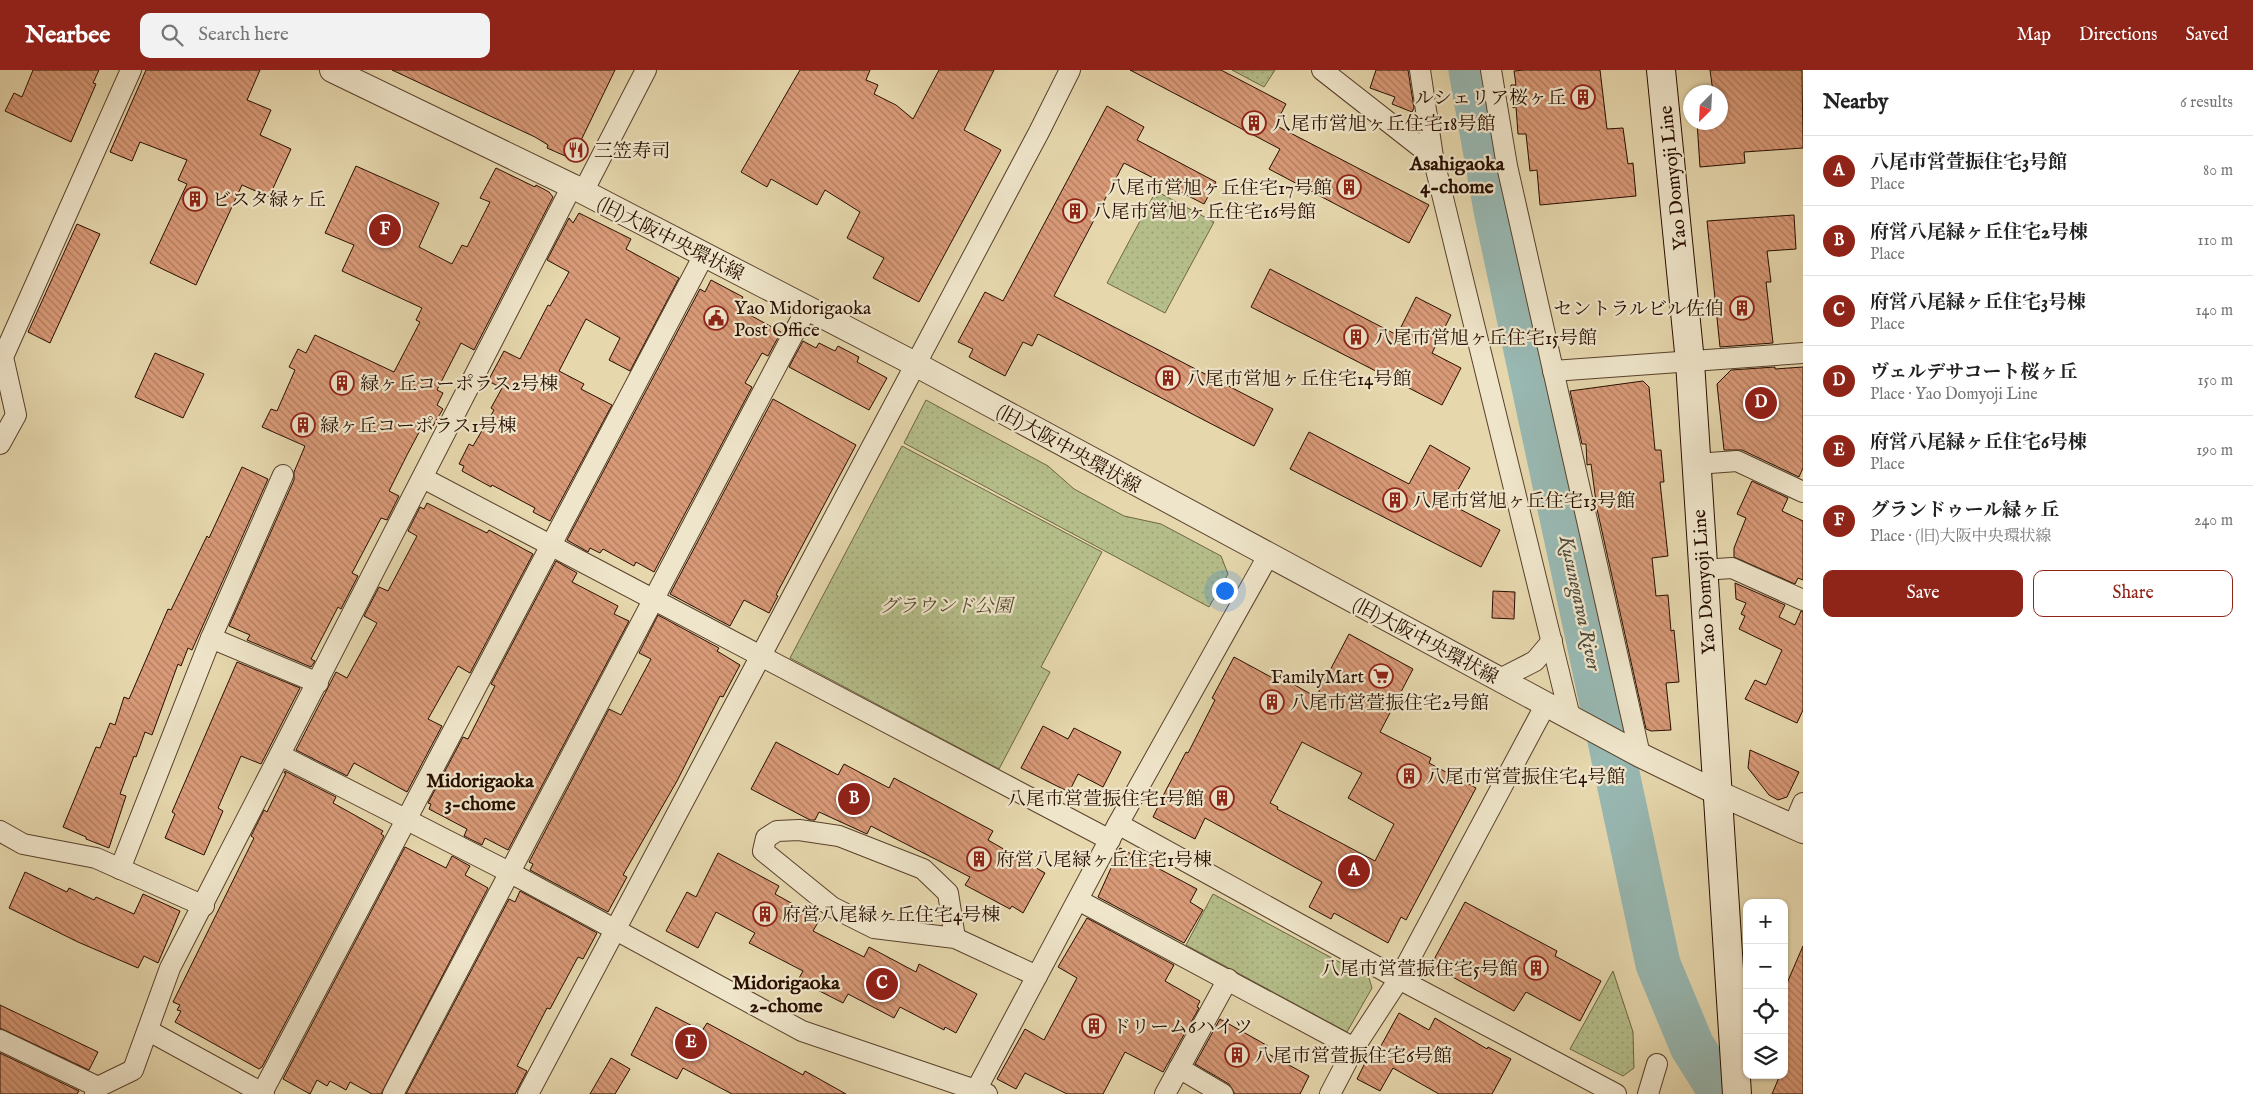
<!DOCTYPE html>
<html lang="en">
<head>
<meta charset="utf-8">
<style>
	:root { --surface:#fff; --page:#f2f2f2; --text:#222; --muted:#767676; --line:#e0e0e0; --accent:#8f2418 }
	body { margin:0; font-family:"IM FELL English","Noto Serif JP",serif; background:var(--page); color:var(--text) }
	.controls { position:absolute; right:15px; bottom:15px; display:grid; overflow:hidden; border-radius:10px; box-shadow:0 1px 4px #0004 }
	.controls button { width:45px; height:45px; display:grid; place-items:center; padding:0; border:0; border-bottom:1px solid var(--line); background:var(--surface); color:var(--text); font:25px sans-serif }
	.compass { position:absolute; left:1683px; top:15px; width:45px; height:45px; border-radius:50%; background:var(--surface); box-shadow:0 1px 4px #0004; rotate:204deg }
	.you { position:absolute; left:1224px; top:520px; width:18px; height:18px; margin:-12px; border:4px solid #fff; border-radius:50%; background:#1a73e8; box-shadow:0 0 0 8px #1a73e833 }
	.badge { display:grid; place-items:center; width:32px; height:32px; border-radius:50%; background:var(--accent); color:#fff; font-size:16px; font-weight:700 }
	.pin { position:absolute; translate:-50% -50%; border:2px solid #fff; box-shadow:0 1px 5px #0006 }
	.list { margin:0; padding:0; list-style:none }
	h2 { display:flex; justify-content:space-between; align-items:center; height:65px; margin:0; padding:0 20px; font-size:21px }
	h2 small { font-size:16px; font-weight:400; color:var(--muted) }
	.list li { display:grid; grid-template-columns:32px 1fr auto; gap:15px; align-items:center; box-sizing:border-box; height:70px; padding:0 20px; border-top:1px solid var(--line) }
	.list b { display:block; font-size:19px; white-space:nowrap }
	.list p { margin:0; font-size:16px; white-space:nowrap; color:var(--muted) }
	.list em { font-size:16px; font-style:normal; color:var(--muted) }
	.actions { display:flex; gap:10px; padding:15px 20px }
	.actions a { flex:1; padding:11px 0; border:1px solid var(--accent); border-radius:10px; text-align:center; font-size:18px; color:var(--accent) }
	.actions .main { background:var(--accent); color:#fff }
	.icon { flex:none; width:28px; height:28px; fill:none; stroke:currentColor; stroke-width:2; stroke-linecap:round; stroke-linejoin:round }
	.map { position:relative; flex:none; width:1803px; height:1024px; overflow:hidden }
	header { display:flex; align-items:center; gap:30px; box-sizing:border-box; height:70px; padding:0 25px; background:var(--accent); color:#fff }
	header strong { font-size:24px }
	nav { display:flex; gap:28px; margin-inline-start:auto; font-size:18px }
	.search { width:350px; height:45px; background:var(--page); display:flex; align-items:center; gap:12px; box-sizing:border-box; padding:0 18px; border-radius:10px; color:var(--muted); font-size:19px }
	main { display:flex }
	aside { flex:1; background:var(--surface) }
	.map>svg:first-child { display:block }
	.park { fill:url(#park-dots); stroke:#6e6645 }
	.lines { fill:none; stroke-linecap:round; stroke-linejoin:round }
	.river { stroke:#98b8b2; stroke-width:45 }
	.building { fill:url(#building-back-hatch); stroke:#280e00; fill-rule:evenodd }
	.minor-casing { stroke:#58402b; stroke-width:22 }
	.tertiary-casing { stroke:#58402b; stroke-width:26 }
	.secondary-casing { stroke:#280e00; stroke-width:30 }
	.minor { stroke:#efe5ca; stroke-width:20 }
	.tertiary { stroke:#efe5ca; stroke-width:24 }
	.secondary { stroke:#efe5ca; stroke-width:28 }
	.labels { text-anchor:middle; stroke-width:4.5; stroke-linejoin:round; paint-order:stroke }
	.poi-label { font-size:19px; fill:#280e00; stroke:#efe5ca; text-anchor:start }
	.street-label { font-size:19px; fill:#280e00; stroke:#efe5ca }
	.park-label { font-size:19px; font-style:italic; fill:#594c30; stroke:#efe5ca }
	.neighbourhood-label { font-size:20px; font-weight:bold; fill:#280e00; stroke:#efe5ca }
	.water-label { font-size:20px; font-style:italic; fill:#4f4a3e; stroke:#efe5ca }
</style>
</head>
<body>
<header>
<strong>Nearbee</strong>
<div class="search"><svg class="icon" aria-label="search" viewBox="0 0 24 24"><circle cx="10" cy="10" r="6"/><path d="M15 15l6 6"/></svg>Search here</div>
<nav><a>Map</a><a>Directions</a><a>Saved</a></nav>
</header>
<main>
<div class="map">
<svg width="1803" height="1024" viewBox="0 0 1803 1024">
	<defs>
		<pattern id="park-dots" width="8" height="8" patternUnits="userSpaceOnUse" patternTransform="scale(1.25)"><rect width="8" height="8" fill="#b5be8a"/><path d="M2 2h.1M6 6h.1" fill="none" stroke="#9ca275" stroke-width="1.8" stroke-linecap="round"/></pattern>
		<pattern id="building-back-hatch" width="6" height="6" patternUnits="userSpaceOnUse" patternTransform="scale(1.25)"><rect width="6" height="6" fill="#d99a78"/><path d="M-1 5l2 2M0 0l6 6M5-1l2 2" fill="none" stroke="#b07c60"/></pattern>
	</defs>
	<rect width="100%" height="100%" fill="#e6d7ad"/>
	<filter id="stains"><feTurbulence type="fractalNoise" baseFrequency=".004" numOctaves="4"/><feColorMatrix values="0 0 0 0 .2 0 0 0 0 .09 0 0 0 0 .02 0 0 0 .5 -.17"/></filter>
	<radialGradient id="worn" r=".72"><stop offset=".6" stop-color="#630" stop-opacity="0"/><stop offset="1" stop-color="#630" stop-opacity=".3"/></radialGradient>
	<g class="park">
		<path d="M1232,0H1275L1264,17Z"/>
		<path d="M1156,121L1214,152L1165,243L1107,213Z"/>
		<path d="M926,330L1048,396L1074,419L1124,446L1161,454L1221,486L1228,504L1209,537L904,373Z"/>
		<path d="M902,376L1102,482L1041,597L1050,602L999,699L790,588Z"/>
		<path d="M1213,824L1369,908L1372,918L1347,962L1186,875Z"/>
		<path d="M1613,901L1633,962L1634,998L1623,1006L1570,979Z"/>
	</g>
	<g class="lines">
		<path class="river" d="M1471,0L1496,140L1658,894L1692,976L1722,1024"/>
	</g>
	<g class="building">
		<path d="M33,0H99L93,13L96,14L71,72L5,41L14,23L22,27Z"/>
		<path d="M146,0H260L247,30L271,40L260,65L291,79L269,127L242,115L196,215L150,193L187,114L178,110L187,90L140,72L132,91L110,82Z"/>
		<path d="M392,0H615L572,89L547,78L548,75L535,67Z"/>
		<path d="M800,0H870L866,10L878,15L874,24L896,35L913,49L939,0H994L964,60L1001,80L919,232L873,208L884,188L847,168L860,142L825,120L817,135L771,109L767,117L741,102Z"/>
		<path d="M1130,0H1221L1286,34L1275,55L1429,135L1409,173L1269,99L1280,79Z"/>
		<path d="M1376,0H1408L1414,38L1412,42L1392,34L1395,27L1370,18Z"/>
		<path d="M1524,0H1600L1607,59L1623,58L1628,94L1633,93L1636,126L1540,135L1537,100L1530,101L1526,64H1518L1516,37L1513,38L1511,15H1516L1514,1Z"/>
		<path d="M1710,0H1802L1803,78L1744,82L1745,93L1700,97L1697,52H1720V22H1713Z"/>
		<path d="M1107,36L1144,57L1137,70L1216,112L1204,134L1124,93L1054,226L1273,339L1254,376L1038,264L1032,276L1023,272L1005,306L969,287L973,279L958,272L985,222L1003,231Z"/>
		<path d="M356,96L439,133L419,177L452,194L462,175L467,177L490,132L480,128L496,98L535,117L536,115L549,122L553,127L474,280L461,273L437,320L443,323L437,335L443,339L433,356L425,351L407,385L389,421L399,426L387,450L381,448L352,503L358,506L343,535L341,539L338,537L311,589L315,591L311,597L247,570L250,565L229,556L294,410V402L305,376L262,357L271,339L277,341L295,300L289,297L298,279L306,283L315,265L394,302L420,252L416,250L422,238L342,201L354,175L325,163Z"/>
		<path d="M579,143L631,169L626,179L679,208L630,301L609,290L620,268L586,249L559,301L584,314L581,319L612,335L550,451L533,442L535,438L492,415L491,417L462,401L464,396L459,394L469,374L473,376L494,340L491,338L502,318L488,311L504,281L520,289L548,235L550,236L569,202L547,190L569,148L573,153Z"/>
		<path d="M1794,145L1796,179L1767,181L1771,212H1766L1773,273L1720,277L1707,151Z"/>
		<path d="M77,154L100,164L50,273L28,262Z"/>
		<path d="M1270,199L1397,265L1416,227L1451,245L1432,283L1461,298L1442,335L1251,237Z"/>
		<path d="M711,210L743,227L737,238L781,262L768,286L762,283L745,313L752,317L654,502L636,492L634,496L603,479L600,483L590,478L588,482L567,470L700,219L705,222Z"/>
		<path d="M803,271L816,278L819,273L835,281L838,276L859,287L857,292L887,308L869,340L789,297Z"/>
		<path d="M155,283L204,304L183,348L135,327Z"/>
		<path d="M1775,297V299L1803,297V398L1799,407L1742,380H1724L1717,314L1731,300Z"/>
		<path d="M1643,311L1649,317L1655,380H1661L1664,412H1660L1668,486L1652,488L1656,526L1668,525L1671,561L1674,560L1679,612L1666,613L1671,660L1651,661L1646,659L1597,439L1591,394L1587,395L1586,374H1582L1570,321Z"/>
		<path d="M773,329L856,375L776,525L778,526L769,543L744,530L730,556L670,524Z"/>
		<path d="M1309,362L1409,414L1430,375L1470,398L1450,434L1500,460L1481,497L1290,399Z"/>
		<path d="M242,397L268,409L192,580L188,578L181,596L178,594L152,665L145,662L136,687L134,686L120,724L126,726L109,778L86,769V767L63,757L96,677L100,678L110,653L115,655L124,627L129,629L168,539L171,540L207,466L209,468Z"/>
		<path d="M1752,411L1788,428L1782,441L1803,451V510L1798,508L1795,514L1734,487V478L1746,448L1737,444Z"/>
		<path d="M427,433L487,463L489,460L533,484L470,603L458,596L428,649L442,656L407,722L354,693L347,706L296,680L336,602L347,608L377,553L364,546L379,517L388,521L417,466L408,461L420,437L424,439Z"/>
		<path d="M556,491L577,503L572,512L618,536L614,544L629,551L508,780L485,768L482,775L464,766L467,759L429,739L431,734L428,733L463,667L468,669L495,616L491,614Z"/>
		<path d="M1735,513L1785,535L1779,547L1795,555L1801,541L1803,542V640L1797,653L1745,629L1755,610L1766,615L1782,580L1739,559L1745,546L1741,544L1746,533L1736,529Z"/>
		<path d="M1493,521L1515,522L1514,549L1492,548Z"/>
		<path d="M658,545L719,578L717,581L740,595L723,627L720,626L677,711L623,805L627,807L608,842L530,800L533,794L529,792L609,639L621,645L651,589L639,583Z"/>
		<path d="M1349,564L1413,599L1380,662L1431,688L1429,693L1476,718L1406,850L1401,847L1388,873L1334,843L1331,849L1309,837L1322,812L1205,748L1195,769L1153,747L1166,720L1186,682L1188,683L1215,630L1212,628L1234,587L1282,613L1284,609L1316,627ZM1302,672L1362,703L1348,728L1394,754L1375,791L1277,739L1278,737L1270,733Z"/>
		<path d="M237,592L300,618L261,694L241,686L218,738L223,741L204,785L165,768L175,744L172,742Z"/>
		<path d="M1043,656L1068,669L1074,658L1121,682L1103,717L1078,704L1069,722L1021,698Z"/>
		<path d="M776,672L838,705L844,694L889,718L894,708L993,761L988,770L1045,803L1023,843L1012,836L1010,839L965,815L970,807L871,756L867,764L819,742L815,750H810L751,719Z"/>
		<path d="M1750,680L1799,702L1787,727L1778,730L1769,725L1748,698Z"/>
		<path d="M285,701L336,727L333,733L383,761L381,764L384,766L262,997L259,999L175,952L181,941L177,940L180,935L173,932L254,768L251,766L264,740L267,742L286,703H284Z"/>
		<path d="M405,777L446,798L452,786L470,796L465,805L488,818L381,1024H372L350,1012L346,1020L330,1011L327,1016L317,1010L310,1024L283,1009Z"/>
		<path d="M1120,778L1197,819L1190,832L1203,840L1184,873L1098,827Z"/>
		<path d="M718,783L779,816L775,824L820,849L813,861L864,887L869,877L916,902L919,894L977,924L956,963L945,957L944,960L900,937L894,948L848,924L843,933L798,910L803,901L749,873L755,863L716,842L698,878L666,861L687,822L696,827Z"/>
		<path d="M25,802L67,822L69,818L94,830L96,827L134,844L143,824L180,841L158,893L144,886L138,898L78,872L9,838Z"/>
		<path d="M520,821L597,863L583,889L578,887L550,939L547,938L517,996L527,1001L515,1024H406L509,829L515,832Z"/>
		<path d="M1465,832L1557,881L1555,886L1601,911L1580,951L1526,922L1514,941L1431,895Z"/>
		<path d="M1087,848L1174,895L1165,911L1200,931L1197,937L1199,938L1163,1002L1125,982L1103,1024H1067L1025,1003L1016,1019L997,1009L1025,959L1044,970L1077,908L1058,897Z"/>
		<path d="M1803,876V1024H1772L1780,1005H1784V920Z"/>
		<path d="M0,935L98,982L89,1000L0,958Z"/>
		<path d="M656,937L702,961L707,953L803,1005L805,1001L846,1024H732L683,998L677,1009L631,985Z"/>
		<path d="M1399,943L1429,960L1435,948L1487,979L1488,977L1511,989L1492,1024H1439L1393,998L1380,1021L1357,1009L1366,991L1371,994Z"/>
		<path d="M1220,949L1268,976L1265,982L1309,1006L1300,1024H1235L1229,1014L1195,994Z"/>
		<path d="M0,983L79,1021L77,1024H0Z"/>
		<path d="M611,988L630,999L615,1024H590Z"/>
	</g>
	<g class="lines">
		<g class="minor-casing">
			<g id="minor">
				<path d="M1322,0L1433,87"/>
				<path d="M1420,0L1433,87L1570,647"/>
				<path d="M1491,0L1507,96L1640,685"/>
				<path d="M583,122L646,0"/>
				<path d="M1553,301L1803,283"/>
				<path d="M0,374L16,345L3,287L131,0"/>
				<path d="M1696,394L1737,391L1803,422"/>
				<path d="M423,408L1110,770"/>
				<path d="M1702,500L1732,498L1803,530"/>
				<path d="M211,568L318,613"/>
				<path d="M1500,609L1535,591L1552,571"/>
				<path d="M280,685L509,802L802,961L987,1024"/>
				<path d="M1118,754L1399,909L1616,1024"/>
				<path d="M1793,757L1803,733"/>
				<path d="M0,761L23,774L96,788L204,836"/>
				<path d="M120,799L211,568L283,405"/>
				<path d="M1078,830L1354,978"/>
				<path d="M955,868L948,823L923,799L839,766L799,760L777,761L766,768L763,781L832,837L874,858L955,868L1037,906"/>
				<path d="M149,961L264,1024"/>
				<path d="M0,970L98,1017"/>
				<path d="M1179,998L1223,1024"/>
				<path d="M262,1023L704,185"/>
				<path d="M95,1024L98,1017L133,1000L170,898L572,116"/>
				<path d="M393,1024L807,238"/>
				<path d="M528,1024L1039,62L1070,0"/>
				<path d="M974,1024L1118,754L1268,486"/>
				<path d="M1165,1024L1228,909"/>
				<path d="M1330,1024L1354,978L1399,909L1546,634"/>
				<path d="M1648,1024L1657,994"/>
			</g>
		</g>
		<g class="tertiary-casing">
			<path id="tertiary" d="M332,0L572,116L915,294L1640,685L1716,722L1803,761"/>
		</g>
		<g class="secondary-casing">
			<path id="secondary" d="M1661,0L1690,292L1737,1024"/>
		</g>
		<use href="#minor" class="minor"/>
		<use href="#tertiary" class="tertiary"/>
		<use href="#secondary" class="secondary"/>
	</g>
	<defs>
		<g id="building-ring" transform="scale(1.25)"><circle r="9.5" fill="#efe5ca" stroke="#8f2418" stroke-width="1.5"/><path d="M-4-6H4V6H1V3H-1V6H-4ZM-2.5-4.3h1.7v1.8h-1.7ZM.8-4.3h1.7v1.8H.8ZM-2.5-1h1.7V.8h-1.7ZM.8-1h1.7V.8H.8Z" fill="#8f2418"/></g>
		<g id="restaurant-ring" transform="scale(1.25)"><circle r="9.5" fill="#efe5ca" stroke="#8f2418" stroke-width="1.5"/><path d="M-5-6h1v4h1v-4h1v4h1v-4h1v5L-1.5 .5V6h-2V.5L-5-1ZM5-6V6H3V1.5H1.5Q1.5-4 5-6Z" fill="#8f2418"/></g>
		<g id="civic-ring" transform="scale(1.25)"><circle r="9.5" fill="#efe5ca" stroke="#8f2418" stroke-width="1.5"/><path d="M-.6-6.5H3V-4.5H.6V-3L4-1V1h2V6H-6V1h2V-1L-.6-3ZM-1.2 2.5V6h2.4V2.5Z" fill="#8f2418"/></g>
		<g id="supermarket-ring" transform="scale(1.25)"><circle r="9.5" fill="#efe5ca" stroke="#8f2418" stroke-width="1.5"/><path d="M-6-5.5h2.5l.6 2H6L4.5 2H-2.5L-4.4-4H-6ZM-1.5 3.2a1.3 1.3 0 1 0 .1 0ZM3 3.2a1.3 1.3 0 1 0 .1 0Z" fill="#8f2418"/></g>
	</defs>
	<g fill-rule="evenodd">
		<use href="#building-ring" x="1583" y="27"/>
		<use href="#building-ring" x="1254" y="53"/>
		<use href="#restaurant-ring" x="576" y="80"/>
		<use href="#building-ring" x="1349" y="117"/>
		<use href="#building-ring" x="195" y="129"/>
		<use href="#building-ring" x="1075" y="141"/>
		<use href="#building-ring" x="1742" y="238"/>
		<use href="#civic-ring" x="716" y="248"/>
		<use href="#building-ring" x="1356" y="267"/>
		<use href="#building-ring" x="1168" y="308"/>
		<use href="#building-ring" x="342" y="313"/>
		<use href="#building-ring" x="303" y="355"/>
		<use href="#building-ring" x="1395" y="430"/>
		<use href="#supermarket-ring" x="1381" y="606"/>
		<use href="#building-ring" x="1272" y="632"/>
		<use href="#building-ring" x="1409" y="706"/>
		<use href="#building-ring" x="1222" y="728"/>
		<use href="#building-ring" x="979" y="789"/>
		<use href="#building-ring" x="765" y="844"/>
		<use href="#building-ring" x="1536" y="898"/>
		<use href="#building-ring" x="1094" y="956"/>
		<use href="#building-ring" x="1237" y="985"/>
	</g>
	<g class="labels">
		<g class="poi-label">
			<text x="1566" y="34" text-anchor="end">ルシェリア桜ヶ丘</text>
			<text x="1272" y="60">八尾市営旭ヶ丘住宅18号館</text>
			<text x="594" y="87">三笠寿司</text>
			<text x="1332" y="124" text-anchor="end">八尾市営旭ヶ丘住宅17号館</text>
			<text x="212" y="136">ビスタ緑ヶ丘</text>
			<text x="1092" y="148">八尾市営旭ヶ丘住宅16号館</text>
			<text x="734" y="244">Yao Midorigaoka<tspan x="734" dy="22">Post Office</tspan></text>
			<text x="1724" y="245" text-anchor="end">セントラルビル佐伯</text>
			<text x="1374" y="274">八尾市営旭ヶ丘住宅15号館</text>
			<text x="1186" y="315">八尾市営旭ヶ丘住宅14号館</text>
			<text x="360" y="320">緑ヶ丘コーポラス2号棟</text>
			<text x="320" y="362">緑ヶ丘コーポラス1号棟</text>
			<text x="1412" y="437">八尾市営旭ヶ丘住宅13号館</text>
			<text x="1364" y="613" text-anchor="end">FamilyMart</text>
			<text x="1290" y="639">八尾市営萱振住宅2号館</text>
			<text x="1426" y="713">八尾市営萱振住宅4号館</text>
			<text x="1204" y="735" text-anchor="end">八尾市営萱振住宅1号館</text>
			<text x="996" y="796">府営八尾緑ヶ丘住宅1号棟</text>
			<text x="782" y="851">府営八尾緑ヶ丘住宅4号棟</text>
			<text x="1518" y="905" text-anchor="end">八尾市営萱振住宅5号館</text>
			<text x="1112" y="963">ドリーム6ハイツ</text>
			<text x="1254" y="992">八尾市営萱振住宅6号館</text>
		</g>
		<g class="street-label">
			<text transform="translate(1672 108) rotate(-96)" y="7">Yao Domyoji Line</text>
			<text transform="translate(671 168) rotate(27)" y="7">(旧)大阪中央環状線</text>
			<text transform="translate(1069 378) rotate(29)" y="7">(旧)大阪中央環状線</text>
			<text transform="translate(1703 512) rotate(-94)" y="7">Yao Domyoji Line</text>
			<text transform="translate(1426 570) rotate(28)" y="7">(旧)大阪中央環状線</text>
		</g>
		<g class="park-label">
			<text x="946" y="542">グラウンド公園</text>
		</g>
		<g class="neighbourhood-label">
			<text x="1457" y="100">Asahigaoka<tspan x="1457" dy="23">4-chome</tspan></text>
			<text x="480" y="717">Midorigaoka<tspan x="480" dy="23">3-chome</tspan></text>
			<text x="786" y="919">Midorigaoka<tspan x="786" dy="23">2-chome</tspan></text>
		</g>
		<g class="water-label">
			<text transform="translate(1581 533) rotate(78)" y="7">Kusunegawa River</text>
		</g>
	</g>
	<rect width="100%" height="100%" filter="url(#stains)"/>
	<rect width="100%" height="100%" fill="url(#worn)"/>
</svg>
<div class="controls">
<button>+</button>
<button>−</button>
<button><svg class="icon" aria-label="locate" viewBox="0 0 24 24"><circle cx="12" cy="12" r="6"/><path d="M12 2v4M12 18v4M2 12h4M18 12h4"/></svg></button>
<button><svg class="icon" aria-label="layers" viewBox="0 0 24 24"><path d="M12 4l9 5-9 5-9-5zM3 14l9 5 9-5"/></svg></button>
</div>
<svg class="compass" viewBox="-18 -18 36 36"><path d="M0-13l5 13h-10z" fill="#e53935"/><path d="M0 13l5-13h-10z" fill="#767676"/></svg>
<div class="you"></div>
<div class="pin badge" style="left:1354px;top:801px">A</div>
<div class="pin badge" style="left:854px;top:729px">B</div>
<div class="pin badge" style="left:882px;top:914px">C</div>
<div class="pin badge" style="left:1761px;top:333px">D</div>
<div class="pin badge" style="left:691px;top:973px">E</div>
<div class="pin badge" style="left:385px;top:160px">F</div>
</div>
<aside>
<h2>Nearby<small>6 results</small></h2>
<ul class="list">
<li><span class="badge">A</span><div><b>八尾市営萱振住宅3号館</b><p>Place</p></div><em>80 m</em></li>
<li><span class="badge">B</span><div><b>府営八尾緑ヶ丘住宅2号棟</b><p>Place</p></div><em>110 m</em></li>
<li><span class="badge">C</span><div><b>府営八尾緑ヶ丘住宅3号棟</b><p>Place</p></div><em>140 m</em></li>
<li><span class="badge">D</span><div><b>ヴェルデサコート桜ヶ丘</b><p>Place · Yao Domyoji Line</p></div><em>150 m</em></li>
<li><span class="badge">E</span><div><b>府営八尾緑ヶ丘住宅6号棟</b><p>Place</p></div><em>190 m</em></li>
<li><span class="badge">F</span><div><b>グランドゥール緑ヶ丘</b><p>Place · (旧)大阪中央環状線</p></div><em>240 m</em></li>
</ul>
<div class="actions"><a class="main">Save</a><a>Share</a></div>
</aside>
</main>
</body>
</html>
